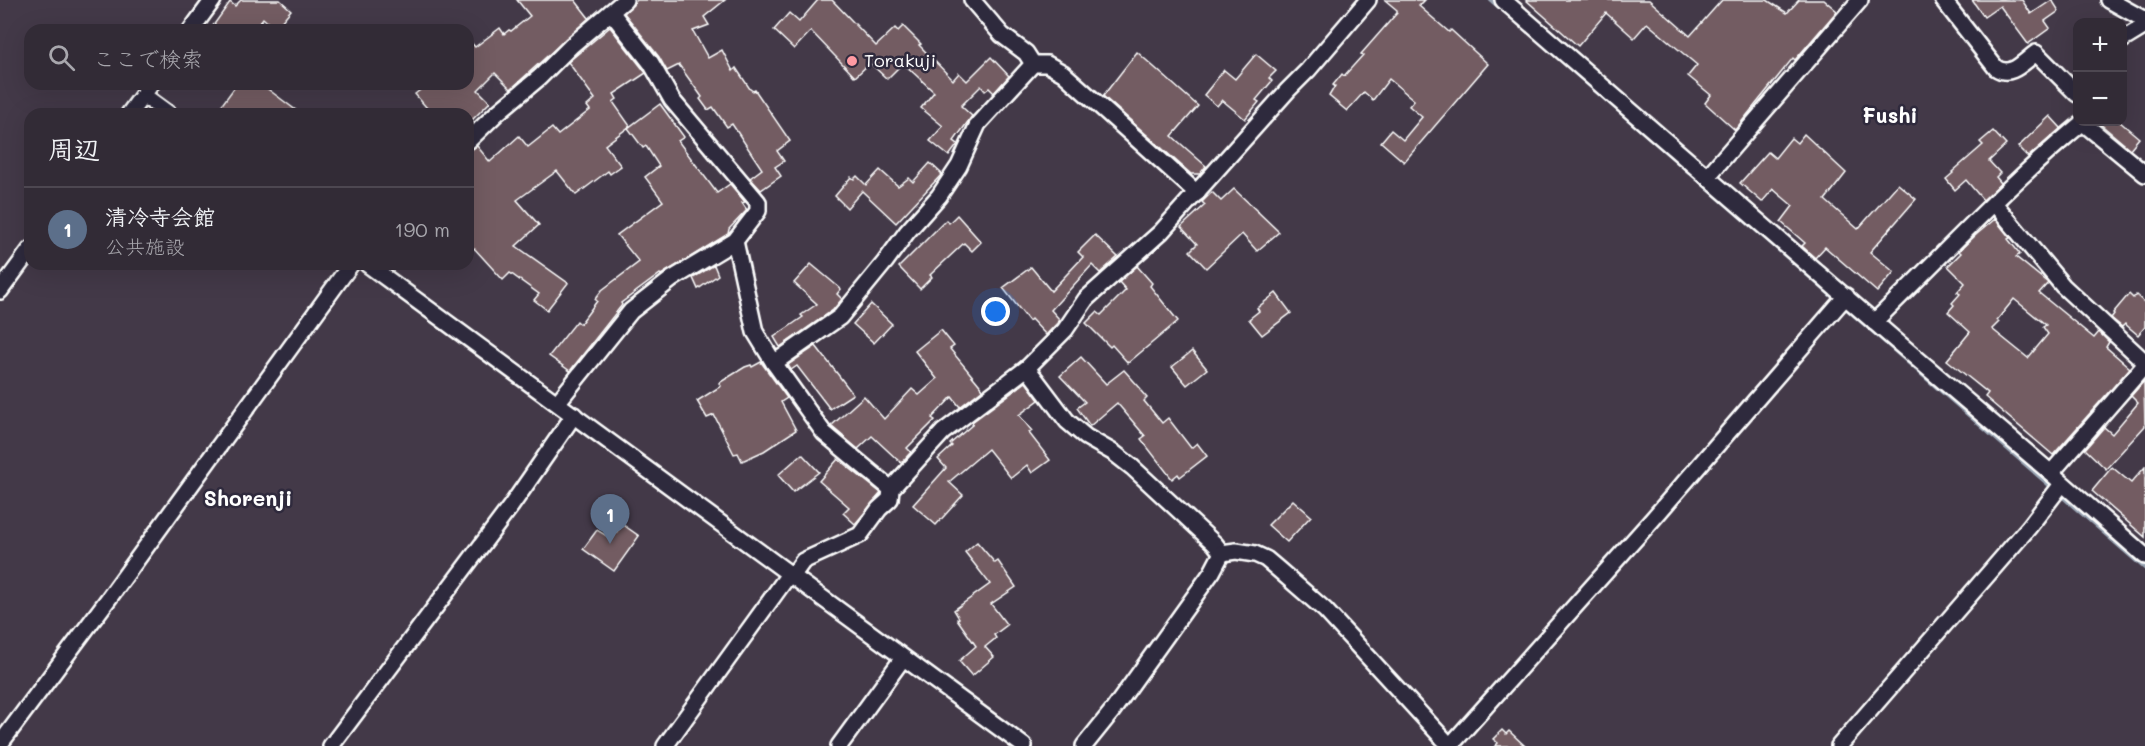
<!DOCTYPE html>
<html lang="ja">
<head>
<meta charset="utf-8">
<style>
	:root { --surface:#322b36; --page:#3a333e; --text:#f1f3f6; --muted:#a8a7ad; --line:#4d4751; --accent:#ff9aa2 }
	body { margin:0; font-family:Mali,"Klee One",sans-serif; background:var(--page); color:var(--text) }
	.controls { position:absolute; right:18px; top:18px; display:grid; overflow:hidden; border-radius:12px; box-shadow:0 6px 24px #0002 }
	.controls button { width:54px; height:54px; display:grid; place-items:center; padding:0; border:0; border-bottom:2px solid var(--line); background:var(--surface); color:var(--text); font:30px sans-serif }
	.you { position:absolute; left:996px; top:312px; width:21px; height:21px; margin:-15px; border:4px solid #fff; border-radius:50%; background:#1a73e8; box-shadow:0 0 0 9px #1a73e833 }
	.badge { display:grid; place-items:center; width:39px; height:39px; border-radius:50%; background:var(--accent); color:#fff; font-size:20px; font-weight:700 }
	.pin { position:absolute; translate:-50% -50px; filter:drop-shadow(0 2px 3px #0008) }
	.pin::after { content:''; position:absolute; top:32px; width:21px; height:18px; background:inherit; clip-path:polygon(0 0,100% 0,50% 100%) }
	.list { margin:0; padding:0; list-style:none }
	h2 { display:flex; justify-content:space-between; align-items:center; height:78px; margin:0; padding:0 24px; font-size:26px }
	h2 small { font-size:20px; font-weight:400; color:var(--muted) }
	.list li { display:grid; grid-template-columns:39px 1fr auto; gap:18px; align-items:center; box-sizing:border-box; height:84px; padding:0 24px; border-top:2px solid var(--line) }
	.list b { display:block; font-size:22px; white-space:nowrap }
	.list p { margin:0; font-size:20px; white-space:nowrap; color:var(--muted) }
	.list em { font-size:20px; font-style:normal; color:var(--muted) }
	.icon { flex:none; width:33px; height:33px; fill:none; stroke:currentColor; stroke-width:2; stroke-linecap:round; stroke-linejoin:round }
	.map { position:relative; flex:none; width:2145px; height:746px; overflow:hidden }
	.search { position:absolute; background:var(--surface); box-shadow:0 6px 24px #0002; left:24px; top:24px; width:450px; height:66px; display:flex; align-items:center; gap:15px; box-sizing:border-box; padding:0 21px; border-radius:18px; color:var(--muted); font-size:22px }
	.panel { position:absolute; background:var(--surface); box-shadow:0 6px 24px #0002; left:24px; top:108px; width:450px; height:162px; border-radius:18px }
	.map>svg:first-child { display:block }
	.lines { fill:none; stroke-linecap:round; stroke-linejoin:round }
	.stream { stroke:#98a4b3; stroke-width:4.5 }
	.building { fill:#735c62; stroke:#fff; stroke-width:1.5; fill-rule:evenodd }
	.street-casing { stroke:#fff; stroke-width:20 }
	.street { stroke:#2f2a3d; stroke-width:15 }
	.poi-dot { fill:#ff9aa2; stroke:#2f2a3d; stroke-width:2 }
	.labels { text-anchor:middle; stroke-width:5; stroke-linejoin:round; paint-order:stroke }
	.poi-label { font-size:18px; fill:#fff; stroke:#2f2a3d; text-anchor:start }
	.quarter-label { font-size:21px; font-weight:bold; fill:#fff; stroke:#2f2a3d }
</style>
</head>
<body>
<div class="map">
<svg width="2145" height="746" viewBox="0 0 2145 746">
	<rect width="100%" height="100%" fill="#433948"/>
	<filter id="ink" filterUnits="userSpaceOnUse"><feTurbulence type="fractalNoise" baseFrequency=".0167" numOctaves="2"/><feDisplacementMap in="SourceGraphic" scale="12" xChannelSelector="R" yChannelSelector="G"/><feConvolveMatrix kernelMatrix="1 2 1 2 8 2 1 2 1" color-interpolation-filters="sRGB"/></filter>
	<g filter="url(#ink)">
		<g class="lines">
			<g class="stream">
				<path d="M1491,0L1503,10"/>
				<path d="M1572,70L2145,568"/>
			</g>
		</g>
		<g class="building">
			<path d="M241,0H280L291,10L275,29L263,18L254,30H210L230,2L235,6Z"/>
			<path d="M517,0H575L589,18L511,89L495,73L478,90L490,102L468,124V114H432L415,94L428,84H468V39L475,47L500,28L504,34L509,30L511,31L530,16Z"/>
			<path d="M637,0H725L704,17L709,25L693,31L708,58L722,50L733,71L736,68L750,89L753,91L755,90L790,141L777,151L784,161L775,167L781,176L761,190L750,178L762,169L732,124L727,127L713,107L708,110L700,99L702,97L679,65L667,71L659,57L624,13Z"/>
			<path d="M818,0H832L876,46L895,28L898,31L903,26L921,44L919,45L953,80L959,73L967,81L991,57L1009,76L994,93L989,88L985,91L981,86L961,106L972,116L954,141L958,144L949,156L930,141L943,126L921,108L934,92L903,63L887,79L870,63L855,77L811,31L794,49L774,30L789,13L799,22Z"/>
			<path d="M1385,0H1425L1419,6L1449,32L1451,30L1488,64L1404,162L1381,142L1391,130L1403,140L1422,117L1409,106L1414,100L1389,79L1373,100L1364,92L1347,111L1329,96L1335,86L1333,85L1342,74L1344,76L1363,55L1361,54L1397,13V10Z"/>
			<path d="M1526,0H1649L1690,36L1722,0H1767L1787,13L1799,0H1824L1837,11L1795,60L1793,58L1735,130L1705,103L1711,95L1688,76L1697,65L1647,23L1634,38L1606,13L1578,46Z"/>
			<path d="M1972,0H2022L2031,14L2052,0L2059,11L2045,21L2050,28L2028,44L2000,6L1984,17Z"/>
			<path d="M610,27L646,73L614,94L617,99L613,102L630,126L605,145L621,166L610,174L608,171L576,195L557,171L517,200L539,225L516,246L568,283L547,310L534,300L539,294L510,273L503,280L474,248L468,254V151L477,146L490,162L519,136L528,147L552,128L558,135L590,110L587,106L595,99L568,62Z"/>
			<path d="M1137,52L1198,106L1172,136L1206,166L1200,174H1191L1103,96Z"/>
			<path d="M1256,54L1276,71L1269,78L1272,81L1256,100L1259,102L1245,119L1222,100L1217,106L1204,95L1224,70L1235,79Z"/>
			<path d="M237,84H261L301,114H215Z"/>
			<path d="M660,104L684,137L678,141L717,193L730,184L745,202L742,203L747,210L729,229L728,234L661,275L660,274L621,303L622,305L570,371L549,356L577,321L580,324L597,301L595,299L602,290L639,262L617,235L663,201L645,177L659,166L646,146L643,148L628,128Z"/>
			<path d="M2050,116L2061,128L2028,157L2018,147Z"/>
			<path d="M2098,122H2120L2139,138L2130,149Z"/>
			<path d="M1993,131L2006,145L1989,161L2000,173L1996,177L2001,183L1983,200L1966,180L1955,190L1946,179L1953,173L1952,172L1983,145L1980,142Z"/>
			<path d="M1804,134L1846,173L1825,200L1858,229L1898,184L1916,199L1870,252L1894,272L1877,292L1825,247L1815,258L1802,246L1805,243L1781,222L1793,206L1773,189L1762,202L1740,183L1768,152L1775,158L1791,138L1797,143Z"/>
			<path d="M930,163L942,174L896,223L862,191L847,208L835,196L851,177L854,179L857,176L866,185L880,170L898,186L909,178L913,182Z"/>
			<path d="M1234,189L1279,232L1257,251L1242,234L1206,268L1190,251L1197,244L1181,227L1205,205L1202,202L1212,192L1221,201Z"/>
			<path d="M957,215L981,242L972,251L964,243L930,275L932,277L920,289L899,267L946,220L949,223Z"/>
			<path d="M1995,219L2010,238L2008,239L2020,254L2016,257L2048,283L2039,293L2094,338L2099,332L2109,342L2106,347L2130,368L2053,455L1985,397L1988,393L1947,360L1970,332L1948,312L1954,305L1952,303L1960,294L1957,292L1965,283L1948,266L1961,253L1959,251L1977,234ZM2014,299L2046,325L2043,327L2048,334L2028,358L1992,329L1999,322L1997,320Z"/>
			<path d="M1095,235L1118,257L1100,273L1092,265L1051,310L1060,320L1046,335L1031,319L1029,321L1003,288L1031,267L1051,291L1083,257L1078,252Z"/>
			<path d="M811,264L841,289L837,294L842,299L833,310L780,347L774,337L803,317L801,315L817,304L794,283Z"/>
			<path d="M714,265L718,275L698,289L693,278Z"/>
			<path d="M1137,266L1152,283L1150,286L1178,321L1128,363L1112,345L1110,347L1086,323L1097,312L1101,315L1126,290L1119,282Z"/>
			<path d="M1276,293L1291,313L1262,335L1249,319L1259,311L1257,308Z"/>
			<path d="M2129,294L2133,298L2136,295L2145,303V327L2138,335L2125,324L2122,327L2111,318L2114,314L2113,313Z"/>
			<path d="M871,304L892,324L874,343L853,324Z"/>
			<path d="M941,330L954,346L950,349L983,389L960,407L952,397L932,418L935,420L907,448L911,452L901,463L872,436L858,449L831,426L864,396L884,419L912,389L919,395L937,379L915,351Z"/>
			<path d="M816,346L853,394L830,409L797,366L791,370L788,365Z"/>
			<path d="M1192,351L1207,369L1187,385L1172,367Z"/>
			<path d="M1081,357L1106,384L1124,370L1141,389L1140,390L1147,398L1144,401L1162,423L1168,418L1191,448L1197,443L1207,456L1180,477L1178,474L1172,479L1141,439L1145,436L1117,403L1090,426L1077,408L1085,402L1060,376Z"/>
			<path d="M761,362L787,398L781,402L796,430L764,451L742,461L738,453L734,454L714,415L707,418L697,401L721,386L719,383L745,367L751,365L752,367Z"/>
			<path d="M2144,381L2145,426L2106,469L2085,449L2104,427L2112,434L2138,403L2131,396Z"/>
			<path d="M1026,382L1039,400L1019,415L1032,431L1029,433L1050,460L1032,473L1027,465L1011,478L988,449L949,482L963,495L936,525L913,505L946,468L938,459L952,446L950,444L973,424L972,422Z"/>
			<path d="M802,454L819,472L793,492L778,475Z"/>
			<path d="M838,459L881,493L855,524L843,513L849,507L819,481Z"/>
			<path d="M2112,467L2131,483L2145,467V537L2092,491Z"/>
			<path d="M1293,500L1311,516L1287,542L1268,525Z"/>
			<path d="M622,524L639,536L614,571L583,549L597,530L612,539Z"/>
			<path d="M977,542L995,563L998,561L1016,587L991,604L1007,625L994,635L996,638L985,647L994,657L972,676L959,661L976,646L957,619L959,618L954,610L990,584L965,552Z"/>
			<path d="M1502,730L1506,734L1509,731L1525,746H1495L1498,743L1493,739Z"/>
		</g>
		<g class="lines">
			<g class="street-casing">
				<g id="street">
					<path d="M972,0L1002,35L1026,53L1033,64"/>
					<path d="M1503,0L1894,339L2051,473L2145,556"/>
					<path d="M1943,0L1996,68C2011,78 2023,62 2036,53L2077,94"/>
					<path d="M2109,0L2145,20"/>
					<path d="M191,30L213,0"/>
					<path d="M2122,40L2145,26"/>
					<path d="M143,95L169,114"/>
					<path d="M129,114L151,84"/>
					<path d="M2082,122L2145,174"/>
					<path d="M468,141L497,113L540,77L572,45L625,0"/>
					<path d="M1707,177L1860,0"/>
					<path d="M1994,203L2063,286L2145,362"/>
					<path d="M735,241L755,332L774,363L840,317L885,262L907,232L939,196L959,166L978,124L1033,64H1047L1063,73L1197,193"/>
					<path d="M367,264L1024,746"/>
					<path d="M0,291L30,250"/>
					<path d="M1874,322C1943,255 2008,184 2082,123"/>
					<path d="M774,363L824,433L891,489"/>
					<path d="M1027,368L1067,421L1086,437L1114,453L1132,467L1215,544L1222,553"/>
					<path d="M557,403L631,311L672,279L735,241L758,211V202L672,100L651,63L611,12"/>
					<path d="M2051,473L2145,365"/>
					<path d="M1222,553L1236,551L1255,554L1266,559L1279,570L1325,610L1450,746"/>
					<path d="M793,575L803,561L860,535L879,509L890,499L891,489L943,432L1027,368L1065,330L1086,299L1161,232L1288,90L1308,70L1368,0"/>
					<path d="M0,744L109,598L351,264"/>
					<path d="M331,746L511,506L574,415"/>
					<path d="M665,746L790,573"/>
					<path d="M839,746L903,658"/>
					<path d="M1084,746L1113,710L1212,572L1222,553"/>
					<path d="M1450,746L1652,520L1846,296"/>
					<path d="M1839,746L2029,527L2062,484"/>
				</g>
			</g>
			<use href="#street" class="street"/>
		</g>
	</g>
	<circle class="poi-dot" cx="852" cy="61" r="6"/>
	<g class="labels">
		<g class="poi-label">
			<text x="864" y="67">Torakuji</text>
		</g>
		<g class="quarter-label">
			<text x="1890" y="123">Fushi</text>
			<text x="248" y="506">Shorenji</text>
		</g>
	</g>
</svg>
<div class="controls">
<button>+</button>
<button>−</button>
</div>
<div class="you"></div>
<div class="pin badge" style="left:610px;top:544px;background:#5c6f8a">1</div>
<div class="search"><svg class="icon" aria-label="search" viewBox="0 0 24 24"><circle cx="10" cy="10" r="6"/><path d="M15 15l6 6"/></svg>ここで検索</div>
<section class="panel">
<h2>周辺<small></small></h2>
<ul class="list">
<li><span class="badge" style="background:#5c6f8a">1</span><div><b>清冷寺会館</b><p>公共施設</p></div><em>190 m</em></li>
</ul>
</section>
</div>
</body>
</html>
